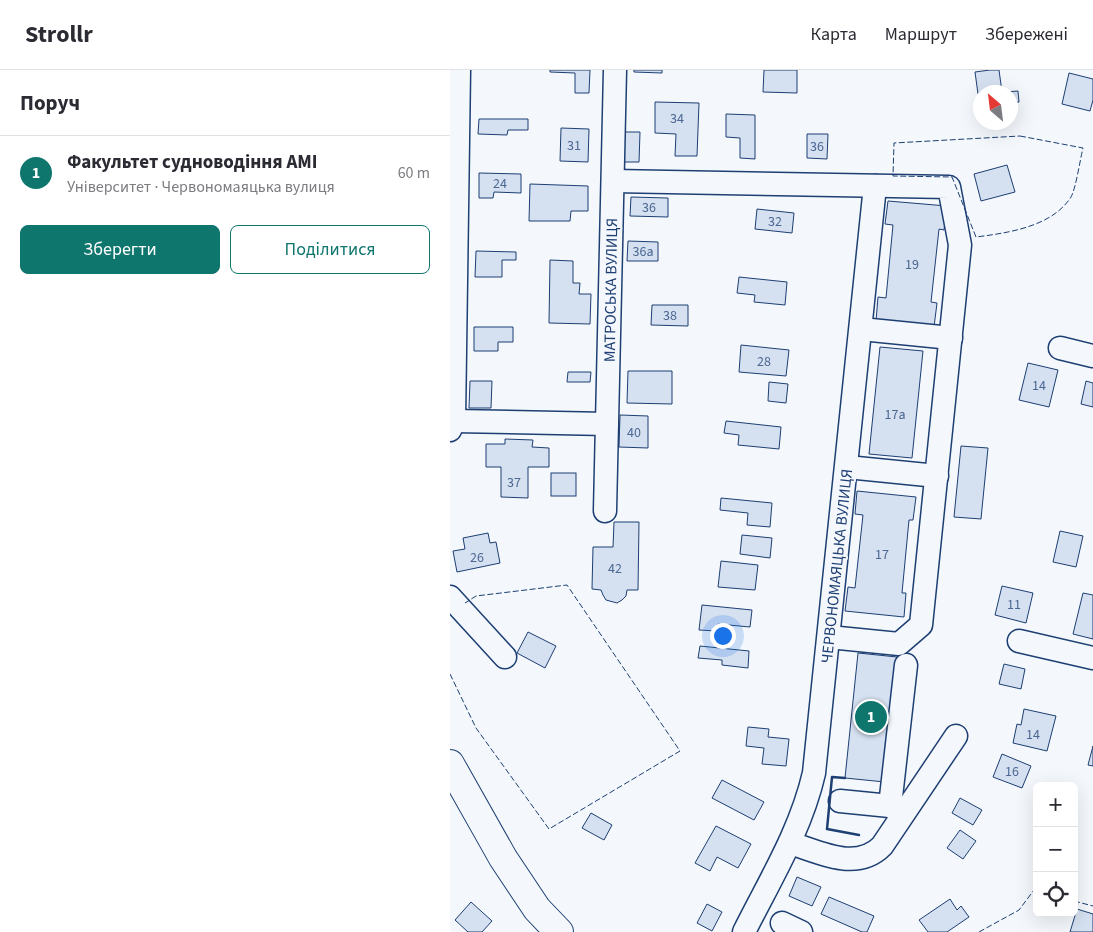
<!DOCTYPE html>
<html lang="uk">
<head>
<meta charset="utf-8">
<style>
	:root { --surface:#fff; --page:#f2f2f3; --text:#2b2b33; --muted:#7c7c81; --line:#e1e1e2; --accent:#0f766e }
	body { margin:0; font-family:"Source Sans 3",sans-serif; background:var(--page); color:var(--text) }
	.controls { position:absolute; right:15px; bottom:15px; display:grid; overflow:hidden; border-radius:8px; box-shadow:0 5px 20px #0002 }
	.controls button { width:45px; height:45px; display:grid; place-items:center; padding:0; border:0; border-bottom:1px solid var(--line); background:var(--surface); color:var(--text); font:25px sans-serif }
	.compass { position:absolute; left:523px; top:15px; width:45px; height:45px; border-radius:50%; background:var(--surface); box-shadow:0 5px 20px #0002; rotate:332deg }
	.you { position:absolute; left:272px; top:565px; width:18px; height:18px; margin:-12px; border:4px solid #fff; border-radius:50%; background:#1a73e8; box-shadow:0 0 0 8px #1a73e833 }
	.badge { display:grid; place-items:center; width:32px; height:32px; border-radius:50%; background:var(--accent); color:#fff; font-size:16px; font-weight:700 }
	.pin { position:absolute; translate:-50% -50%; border:2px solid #fff; box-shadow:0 1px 5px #0006 }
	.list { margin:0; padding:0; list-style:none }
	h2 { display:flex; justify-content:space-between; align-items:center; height:65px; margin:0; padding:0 20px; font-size:21px }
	h2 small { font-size:16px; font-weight:400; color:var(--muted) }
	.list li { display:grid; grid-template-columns:32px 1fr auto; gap:15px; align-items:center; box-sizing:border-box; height:75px; padding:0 20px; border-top:1px solid var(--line) }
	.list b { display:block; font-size:19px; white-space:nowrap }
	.list p { margin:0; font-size:16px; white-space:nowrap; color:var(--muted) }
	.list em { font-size:16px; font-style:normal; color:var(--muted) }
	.actions { display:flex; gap:10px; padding:15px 20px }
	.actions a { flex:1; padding:11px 0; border:1px solid var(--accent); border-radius:8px; text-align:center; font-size:18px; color:var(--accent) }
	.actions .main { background:var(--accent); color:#fff }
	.icon { flex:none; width:28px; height:28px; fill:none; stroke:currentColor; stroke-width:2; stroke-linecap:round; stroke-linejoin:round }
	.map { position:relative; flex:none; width:643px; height:862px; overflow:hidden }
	header { display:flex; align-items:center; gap:30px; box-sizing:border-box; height:70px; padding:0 25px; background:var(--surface); border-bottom:1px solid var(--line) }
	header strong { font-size:24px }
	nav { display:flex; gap:28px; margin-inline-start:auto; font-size:18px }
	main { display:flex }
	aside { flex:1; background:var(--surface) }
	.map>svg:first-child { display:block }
	.building { fill:#d5e0f0; stroke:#1d3f73 }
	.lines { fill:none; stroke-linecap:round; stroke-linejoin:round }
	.minor-casing { stroke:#1d3f73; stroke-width:25 }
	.major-casing { stroke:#1d3f73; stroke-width:30 }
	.minor { stroke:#f4f7fb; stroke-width:22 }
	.major { stroke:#f4f7fb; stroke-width:28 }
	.fence { stroke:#1d3f73; stroke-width:1; stroke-dasharray:6 2.5; stroke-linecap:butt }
	.wall { stroke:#1d3f73; stroke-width:2.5 }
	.labels { text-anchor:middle; stroke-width:4; stroke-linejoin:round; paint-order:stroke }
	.number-label { font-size:14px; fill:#4b6792 }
	.street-label { font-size:16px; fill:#1d3f73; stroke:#f4f7fb }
</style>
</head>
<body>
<header>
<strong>Strollr</strong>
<nav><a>Карта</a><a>Маршрут</a><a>Збережені</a></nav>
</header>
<main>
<aside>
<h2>Поруч<small></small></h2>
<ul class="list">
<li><span class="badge">1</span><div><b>Факультет судноводіння АМІ</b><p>Університет · Червономаяцька вулиця</p></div><em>60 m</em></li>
</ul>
<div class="actions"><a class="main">Зберегти</a><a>Поділитися</a></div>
</aside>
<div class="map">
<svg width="643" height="862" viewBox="0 0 643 862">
	<rect width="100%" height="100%" fill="#f4f7fb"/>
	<g class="building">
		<path d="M100,0H140L139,23H125V3L100,2Z"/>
		<path d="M184,0H212V3L184,2Z"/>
		<path d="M314,0H347V23L313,22Z"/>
		<path d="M540,0H549L552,22H530L528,24L525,2Z"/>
		<path d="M619,3L643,9V30L640,41L612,34Z"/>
		<path d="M568,21L569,32L560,33V22H555Z"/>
		<path d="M205,32L249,33L247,86H225L226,64L205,63Z"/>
		<path d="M276,44L305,45V89L290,88V68L276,67Z"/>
		<path d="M29,49H78V60H58L57,65L28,64Z"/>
		<path d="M111,58L139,59L138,92L110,91Z"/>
		<path d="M173,62H190L189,92H173Z"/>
		<path d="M357,64H378L377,89L357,88Z"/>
		<path d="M557,95L565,122L531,131L524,104Z"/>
		<path d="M29,103L71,104V123L44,122L43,128H29Z"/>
		<path d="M80,114L138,116V141H121L120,151H79Z"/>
		<path d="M181,127L218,128V147L180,146Z"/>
		<path d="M438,131L497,136L494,160L489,159L481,232L487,233L484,257L426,251L428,227L436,228L443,155L435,154Z"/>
		<path d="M307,139L344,143L342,163L305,159Z"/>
		<path d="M178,171L208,172V191H177Z"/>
		<path d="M26,181L66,182V190H52V207H25Z"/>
		<path d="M100,190L123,191V213H130L129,224H141L140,254L99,253Z"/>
		<path d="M289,207L337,212L335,235L304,232L305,225L287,223Z"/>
		<path d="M202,235H238V256L201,255Z"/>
		<path d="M24,257H63V272H48V281H24Z"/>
		<path d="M291,275L339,280L336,306L289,302Z"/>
		<path d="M430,277L473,281L462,388L419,384Z"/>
		<path d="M578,293L608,300L599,337L569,330Z"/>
		<path d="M178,301H222V334L177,333Z"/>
		<path d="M118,302H141L140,312H117Z"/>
		<path d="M20,311H42L41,338H19Z"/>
		<path d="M636,311L643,313V337L631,334Z"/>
		<path d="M319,312L338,314L336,333L318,331Z"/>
		<path d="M170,345L198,346V378L169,377Z"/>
		<path d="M276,351L331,357L329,379L288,375L289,365L274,363Z"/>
		<path d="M55,369L83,370L82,377L99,378V397H78V428L51,427V397H36V374H55Z"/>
		<path d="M511,376L538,378L531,449L504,447Z"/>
		<rect x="101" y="403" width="25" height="23"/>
		<path d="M407,421L466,427L463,450H459L452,523H456L454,547L395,541L398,517L405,518L413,445L405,444Z"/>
		<path d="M271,428L322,433L320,457L297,455L298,443L270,440Z"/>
		<path d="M164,452H189L188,520H177L176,526L172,530L167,533L156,530L153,525L151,520L142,519L143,477H163Z"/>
		<path d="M610,461L633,466L626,497L603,492Z"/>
		<path d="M38,463L40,473L46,472L50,493L7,502L3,481L15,479L13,468Z"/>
		<path d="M292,465L322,468L320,488L290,484Z"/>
		<path d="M271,491L308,495L305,520L268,517Z"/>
		<path d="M552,516L583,523L576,553L545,545Z"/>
		<path d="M633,523L643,525V569L623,564Z"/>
		<path d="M252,535L302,540L300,557L268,554L267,561L249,560Z"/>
		<path d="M78,562L106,576L95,598L67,583Z"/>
		<path d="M250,576L299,581L298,598L272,595V590L248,588Z"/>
		<path d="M408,583L447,587L435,712L395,708Z"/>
		<path d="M554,594L575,599L571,619L549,614Z"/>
		<path d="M574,639L606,646L597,681L563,673L567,654L571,655Z"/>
		<path d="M298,657L319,659L318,667L339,669L336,696L312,694L314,678L296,676Z"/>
		<path d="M643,676V696L638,695Z"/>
		<path d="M552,684L581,696L572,718L543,707Z"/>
		<path d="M272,710L314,732L304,750L262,728Z"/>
		<path d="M510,728L532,740L523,755L502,743Z"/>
		<path d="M141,743L162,755L154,770L132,758Z"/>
		<path d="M266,756L301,774L288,798L267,787L260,801L245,793Z"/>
		<path d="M510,760L526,771L513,789L497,778Z"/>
		<path d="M347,807L371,817L362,836L339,826Z"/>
		<path d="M379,827L424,846L417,862H412L371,844Z"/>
		<path d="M500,829L507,840L511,836L519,847L497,862H478L469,850Z"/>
		<path d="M21,832L42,851L32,862H18L5,850Z"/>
		<path d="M257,834L272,842L262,861L247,853Z"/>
		<path d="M627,839L643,844V862H620Z"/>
	</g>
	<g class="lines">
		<g class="minor-casing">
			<g id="minor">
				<path d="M163,111L499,117L510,175L471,555L449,574L379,567"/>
				<path d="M411,259L501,268"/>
				<path d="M610,278L643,286"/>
				<path d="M4,351L157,354"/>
				<path d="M0,360L4,351L9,0"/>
				<path d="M397,397L487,406"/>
				<path d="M155,441L165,0"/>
				<path d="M0,527L55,587"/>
				<path d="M569,571L643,588"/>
				<path d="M390,731L440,736L453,744"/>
				<path d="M440,736L456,595"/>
				<path d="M340,773C370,782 406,802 432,776L506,666"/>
				<path d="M332,853L351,862"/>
				<path d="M294,862C320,810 351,760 364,703L425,116"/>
			</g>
		</g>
		<g class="major-casing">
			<path id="major" d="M0,694L53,788L87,839L109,862"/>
		</g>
		<use href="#minor" class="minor"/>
		<use href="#major" class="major"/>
		<g class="fence">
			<path d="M570,66L633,78C630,90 626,118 621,127C602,157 557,163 526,167L502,107L443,106L444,73Z"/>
			<path d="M0,604L26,658L99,759L230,681L117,515L26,526L15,533"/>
			<path d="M624,831L643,836"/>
			<path d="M529,862L569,840L584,820L587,821"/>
		</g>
		<path class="wall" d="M395,708L382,707L377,759L409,765"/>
	</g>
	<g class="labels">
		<g class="number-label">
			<text x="227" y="53">34</text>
			<text x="124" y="80">31</text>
			<text x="367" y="81">36</text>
			<text x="50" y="118">24</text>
			<text x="199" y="142">36</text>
			<text x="325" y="156">32</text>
			<text x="193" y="186">36а</text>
			<text x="462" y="199">19</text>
			<text x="220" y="250">38</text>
			<text x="314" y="296">28</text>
			<text x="589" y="320">14</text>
			<text x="445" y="349">17а</text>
			<text x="184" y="367">40</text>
			<text x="64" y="417">37</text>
			<text x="432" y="489">17</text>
			<text x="27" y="492">26</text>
			<text x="165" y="503">42</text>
			<text x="564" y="539">11</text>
			<text x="583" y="669">14</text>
			<text x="562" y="706">16</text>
		</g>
		<g class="street-label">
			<text transform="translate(160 220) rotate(-89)" y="6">МАТРОСЬКА ВУЛИЦЯ</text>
			<text transform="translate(386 496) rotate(-84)" y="6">ЧЕРВОНОМАЯЦЬКА ВУЛИЦЯ</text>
		</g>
	</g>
</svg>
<div class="controls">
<button>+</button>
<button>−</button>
<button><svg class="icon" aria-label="locate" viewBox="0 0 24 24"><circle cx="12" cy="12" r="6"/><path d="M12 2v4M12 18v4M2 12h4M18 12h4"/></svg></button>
</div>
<svg class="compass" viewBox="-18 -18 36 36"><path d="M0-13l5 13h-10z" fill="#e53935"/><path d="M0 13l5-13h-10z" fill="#7c7c81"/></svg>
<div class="you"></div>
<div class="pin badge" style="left:421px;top:647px">1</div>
</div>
</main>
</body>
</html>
